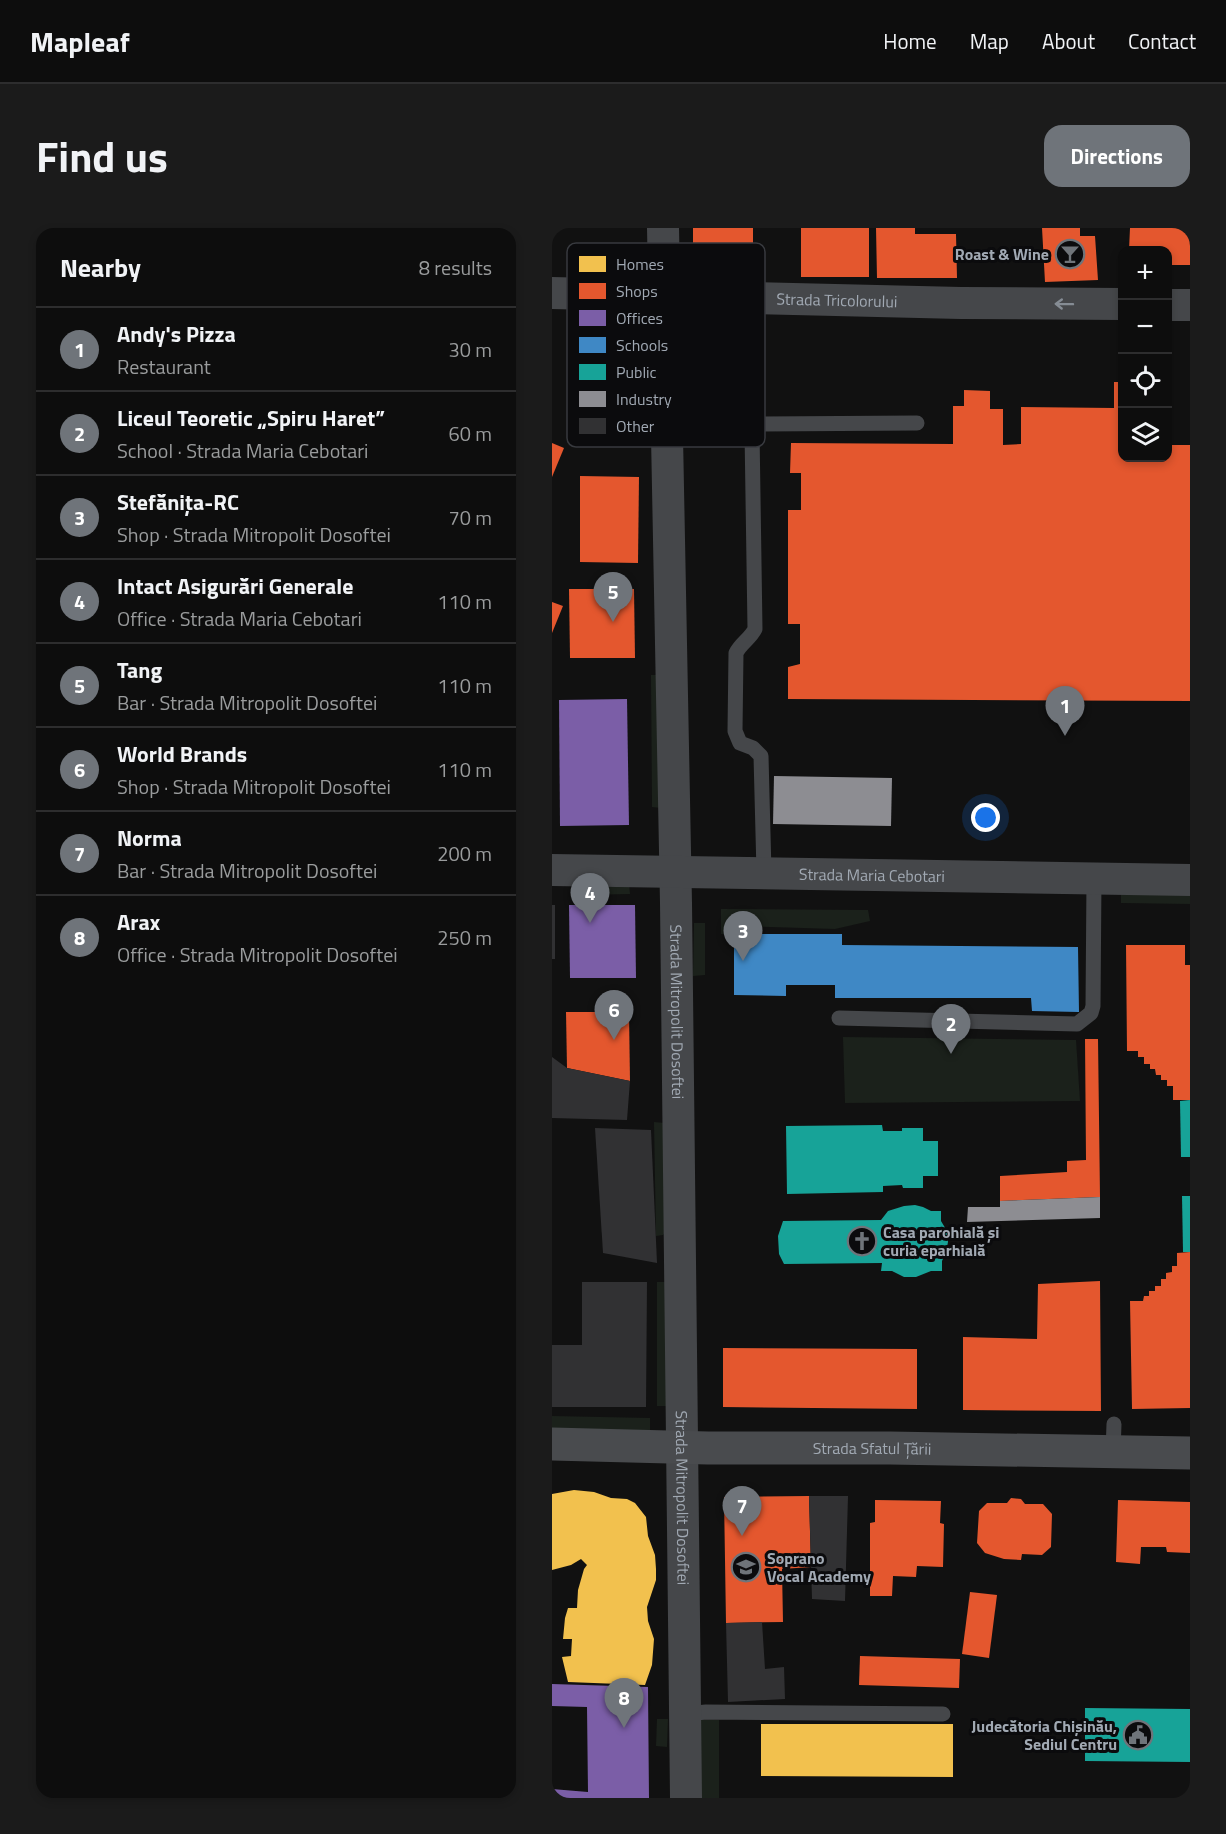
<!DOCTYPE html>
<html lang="en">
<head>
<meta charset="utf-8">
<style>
	:root { --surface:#0d0d0d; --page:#1b1b1b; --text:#f1f3f6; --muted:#9a9c9d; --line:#2d2d2e; --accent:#6f747a }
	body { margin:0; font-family:"Titillium Web",sans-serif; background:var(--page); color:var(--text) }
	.controls { position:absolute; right:18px; top:18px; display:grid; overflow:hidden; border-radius:12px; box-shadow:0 3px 9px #0003 }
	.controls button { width:54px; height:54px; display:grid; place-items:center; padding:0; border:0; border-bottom:2px solid var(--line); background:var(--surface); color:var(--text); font:30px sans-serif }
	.you { position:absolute; left:434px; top:590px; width:21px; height:21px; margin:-15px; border:4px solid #fff; border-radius:50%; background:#1a73e8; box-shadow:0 0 0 9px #1a73e833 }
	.badge { display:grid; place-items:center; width:39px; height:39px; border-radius:50%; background:var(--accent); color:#fff; font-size:20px; font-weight:700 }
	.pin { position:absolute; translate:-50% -50px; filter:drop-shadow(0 2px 3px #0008) }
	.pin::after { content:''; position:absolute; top:32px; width:21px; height:18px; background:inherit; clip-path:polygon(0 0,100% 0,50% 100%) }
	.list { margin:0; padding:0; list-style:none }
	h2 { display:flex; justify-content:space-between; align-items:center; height:78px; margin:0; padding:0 24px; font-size:26px }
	h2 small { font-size:20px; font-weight:400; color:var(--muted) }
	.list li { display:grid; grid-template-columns:39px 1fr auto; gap:18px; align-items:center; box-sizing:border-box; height:84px; padding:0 24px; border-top:2px solid var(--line) }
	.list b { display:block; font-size:22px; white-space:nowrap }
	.list p { margin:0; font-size:20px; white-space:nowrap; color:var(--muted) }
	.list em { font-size:20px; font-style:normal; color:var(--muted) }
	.icon { flex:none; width:33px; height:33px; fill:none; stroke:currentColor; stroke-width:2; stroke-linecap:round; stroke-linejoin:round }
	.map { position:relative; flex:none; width:638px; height:1570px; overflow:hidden; border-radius:18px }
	header { display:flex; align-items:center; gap:36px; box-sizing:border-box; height:84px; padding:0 30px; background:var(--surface); border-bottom:2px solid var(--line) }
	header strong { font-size:28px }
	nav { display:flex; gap:33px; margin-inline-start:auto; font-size:21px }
	.intro { display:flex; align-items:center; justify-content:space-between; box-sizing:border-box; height:144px; padding:0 36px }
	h1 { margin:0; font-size:42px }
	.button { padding:15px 27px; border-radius:18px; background:var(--accent); color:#fff; font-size:21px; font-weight:700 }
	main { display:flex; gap:36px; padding:0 36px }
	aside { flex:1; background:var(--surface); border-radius:18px; box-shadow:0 3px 9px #0003 }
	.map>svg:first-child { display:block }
	.green { fill:#1b211b }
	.homes { fill:#f2c14e }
	.shops { fill:#e4572e }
	.offices { fill:#7b5ea7 }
	.schools { fill:#3f88c5 }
	.public { fill:#17a398 }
	.industry { fill:#8d8d92 }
	.building { fill:#313133 }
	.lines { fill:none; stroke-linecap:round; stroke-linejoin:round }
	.lane { stroke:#45474a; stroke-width:15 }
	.street { stroke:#45474a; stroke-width:32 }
	.secondary { stroke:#494b4e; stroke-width:33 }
	.oneway { stroke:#858c94 }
	.labels { text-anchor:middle; stroke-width:6; stroke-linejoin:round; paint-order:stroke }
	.poi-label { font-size:16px; font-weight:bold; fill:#a1a9b3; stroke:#0b0b0d; text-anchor:end }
	.street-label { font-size:16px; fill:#a1a9b3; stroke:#0b0b0d }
	.key { fill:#0b0b0d; stroke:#383a3f; stroke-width:1.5 }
	.key-label { font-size:16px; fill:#a1a9b3 }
</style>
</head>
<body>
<header>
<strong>Mapleaf</strong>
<nav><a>Home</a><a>Map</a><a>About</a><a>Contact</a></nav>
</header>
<div class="intro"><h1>Find us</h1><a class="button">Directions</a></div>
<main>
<aside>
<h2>Nearby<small>8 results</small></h2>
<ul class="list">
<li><span class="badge">1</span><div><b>Andy's Pizza</b><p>Restaurant</p></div><em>30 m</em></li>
<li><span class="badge">2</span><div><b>Liceul Teoretic „Spiru Haret”</b><p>School · Strada Maria Cebotari</p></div><em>60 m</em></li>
<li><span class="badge">3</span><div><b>Stefănița-RC</b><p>Shop · Strada Mitropolit Dosoftei</p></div><em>70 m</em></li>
<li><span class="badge">4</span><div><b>Intact Asigurări Generale</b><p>Office · Strada Maria Cebotari</p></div><em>110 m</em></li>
<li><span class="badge">5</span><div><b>Tang</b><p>Bar · Strada Mitropolit Dosoftei</p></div><em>110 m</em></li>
<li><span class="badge">6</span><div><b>World Brands</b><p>Shop · Strada Mitropolit Dosoftei</p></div><em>110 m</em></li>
<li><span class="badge">7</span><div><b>Norma</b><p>Bar · Strada Mitropolit Dosoftei</p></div><em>200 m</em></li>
<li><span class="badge">8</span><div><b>Arax</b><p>Office · Strada Mitropolit Dosoftei</p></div><em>250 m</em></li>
</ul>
</aside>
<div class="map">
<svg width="638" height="1570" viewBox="0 0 638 1570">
	<rect width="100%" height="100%" fill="#111"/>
	<g class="green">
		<path d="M99,447H109V580L100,579Z"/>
		<path d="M77,655L78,666L31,667V656Z"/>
		<path d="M569,667H638V676L569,675Z"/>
		<path d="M169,681L316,682L318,693L283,701L186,698L176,703V707L169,706Z"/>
		<path d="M142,695H153V747L141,748Z"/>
		<path d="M291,809L524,812L528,873L293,875Z"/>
		<path d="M102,894L113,895L114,1004L111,1007L104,1008Z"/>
		<path d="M105,1054H114L115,1178H105Z"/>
		<path d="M0,1188L98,1190V1203L0,1202Z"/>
		<path d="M105,1491H116L115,1519L104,1518Z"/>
		<path d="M141,1491L167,1492V1570H147Z"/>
	</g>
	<g class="homes">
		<path d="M22,1262L42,1264L59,1270L75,1271L83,1275L94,1289L96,1308L103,1327L104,1341V1352L95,1379L96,1393L102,1411L100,1437L93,1457L16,1454L10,1429L19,1428L20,1411H11L13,1390L16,1380H25L26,1362L32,1341L35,1337L29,1331L19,1337L0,1342V1266Z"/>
		<path d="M209,1496H401V1549L209,1548Z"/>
	</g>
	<g class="shops">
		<rect x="141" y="0" width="60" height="40"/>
		<rect x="249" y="0" width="68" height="49"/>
		<path d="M324,0H363V6H404L405,50H325Z"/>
		<path d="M490,0H528V8H543L546,52L493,54Z"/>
		<path d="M578,0H638V37H616V22H577Z"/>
		<path d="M562,154H570V230H616V217H638V473L236,471V439L248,436V396H236V282H249V245H238L239,215L401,216V178H412V162L438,163V181H451V217L469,216V179L562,180Z"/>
		<rect x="616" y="154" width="3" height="28"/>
		<path d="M0,215L12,220L0,249Z"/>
		<path d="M28,248L87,249L86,335L28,334Z"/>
		<path d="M17,361H82L83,430H18Z"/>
		<path d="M0,374L11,378L0,405Z"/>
		<path d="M574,717H633V737H638V872H621V858H615V852H609V847H604L603,841H598V836H592V829H586V823H575Z"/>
		<path d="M14,784H77L78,853L15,840Z"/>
		<path d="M533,811H546L548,969L448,973V948L515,944V933L534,932Z"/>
		<path d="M638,1024V1180L580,1181L578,1073H591L592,1068H597V1063H603V1058H609V1051H614V1045L620,1044V1038H625V1025Z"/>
		<path d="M548,1053L549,1183L411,1182V1109L485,1111L486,1056Z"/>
		<path d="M171,1120L365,1121V1181L171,1179Z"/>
		<path d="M257,1268L259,1339L230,1341L231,1394L174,1395L172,1269Z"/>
		<path d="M459,1270L469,1271L473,1276H491L500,1286L499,1319L490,1327L470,1326L469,1332L452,1331L433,1325L425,1315L427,1283L435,1275H455Z"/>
		<path d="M323,1272L389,1273L388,1295L392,1296L391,1339L365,1338L364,1349L341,1348L340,1368H318V1295L323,1294Z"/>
		<path d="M566,1272L638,1274V1325L615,1324L614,1319H589L588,1336L564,1334Z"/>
		<path d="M418,1364L445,1367L437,1430L410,1426Z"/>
		<path d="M308,1428L408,1431L407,1460L307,1457Z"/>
	</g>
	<g class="offices">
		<path d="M75,471L77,597L8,598L7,472Z"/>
		<path d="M17,677H83L84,750H18Z"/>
		<path d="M0,1456L96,1459L97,1570H0V1561L36,1564L35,1479L0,1478Z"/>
	</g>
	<path class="schools" d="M182,706H290V717L526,719L527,784L480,783L479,770H283V757H234V768L182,767Z"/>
	<g class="public">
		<path d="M638,872V929H629L628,873Z"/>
		<path d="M330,897L331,903H350V900H371V913H386V948H371V960H351L350,957L331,958V964L235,966L234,898Z"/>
		<path d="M630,968H638V1024H631Z"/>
		<path d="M363,977L371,979L379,983H389V993L395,1003L396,1014L394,1024L390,1033V1043H379L364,1049H352L340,1043H329L330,1035L232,1036L227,1026L226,1008L231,993L329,992L336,983L352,978Z"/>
		<path d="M533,1480L638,1481V1534L533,1533Z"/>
	</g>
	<g class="industry">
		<path d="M222,548L340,550L339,598L221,596Z"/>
		<path d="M548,969V990L415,994L416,979H448V973Z"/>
	</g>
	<g class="building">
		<rect x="0" y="677" width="3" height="54"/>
		<path d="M0,829L15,840L78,853L75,892L0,890Z"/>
		<path d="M43,900L99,902L105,1035L51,1025Z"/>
		<path d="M30,1054H95L94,1179H0V1117H30Z"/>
		<path d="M257,1268H296L293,1373L260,1371Z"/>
		<path d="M210,1394L213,1441L232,1439L233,1471L176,1474L174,1395Z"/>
	</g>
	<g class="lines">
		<g class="lane">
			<path d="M198,70L203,401C198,411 189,415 184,425L183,503L188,515L201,520L209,528L212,644"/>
			<path d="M201,196L365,195"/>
			<path d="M287,790L525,796L539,785L541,778L542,651"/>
			<path d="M561,1224L562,1196"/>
			<path d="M133,1486L154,1484L391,1486"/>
		</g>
		<g class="street">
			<path id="s1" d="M111,0L124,675L134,1570"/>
			<path id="s2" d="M0,65L409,75L570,76"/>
			<path d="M616,77H638"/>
			<path id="s3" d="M0,642L638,652"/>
		</g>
		<path class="secondary" id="s4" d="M0,1216L156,1220H338L638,1225"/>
	</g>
	<defs><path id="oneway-shaft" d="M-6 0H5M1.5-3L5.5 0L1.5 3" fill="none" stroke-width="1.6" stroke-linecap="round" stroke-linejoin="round" transform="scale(1.5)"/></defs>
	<use class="oneway" href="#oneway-shaft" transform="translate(512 76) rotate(-179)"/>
	<defs>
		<g id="bar-ring" transform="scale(1.5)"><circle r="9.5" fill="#0b0b0d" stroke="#6f747a" stroke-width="1.5"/><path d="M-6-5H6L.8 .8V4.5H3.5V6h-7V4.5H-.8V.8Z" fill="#6f747a"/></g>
		<g id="church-ring" transform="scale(1.5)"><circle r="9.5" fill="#0b0b0d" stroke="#6f747a" stroke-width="1.5"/><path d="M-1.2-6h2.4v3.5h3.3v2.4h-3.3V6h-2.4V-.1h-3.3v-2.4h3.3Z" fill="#6f747a"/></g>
		<g id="school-ring" transform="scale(1.5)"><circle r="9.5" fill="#0b0b0d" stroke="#6f747a" stroke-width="1.5"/><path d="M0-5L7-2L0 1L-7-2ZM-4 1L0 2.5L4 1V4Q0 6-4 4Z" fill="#6f747a"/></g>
		<g id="civic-ring" transform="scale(1.5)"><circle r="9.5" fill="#0b0b0d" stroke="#6f747a" stroke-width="1.5"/><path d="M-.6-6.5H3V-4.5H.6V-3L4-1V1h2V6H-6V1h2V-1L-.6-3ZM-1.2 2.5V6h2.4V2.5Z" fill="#6f747a"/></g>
	</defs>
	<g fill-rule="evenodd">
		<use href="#bar-ring" x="518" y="26"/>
		<use href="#church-ring" x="310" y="1013"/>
		<use href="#school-ring" x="194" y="1339"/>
		<use href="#civic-ring" x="586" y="1507"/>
	</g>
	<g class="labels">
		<g class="poi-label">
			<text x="497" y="32">Roast &amp; Wine</text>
			<text x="331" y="1010" text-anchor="start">Casa parohială și<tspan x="331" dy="18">curia eparhială</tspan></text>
			<text x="215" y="1336" text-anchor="start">Soprano<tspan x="215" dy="18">Vocal Academy</tspan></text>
			<text x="565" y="1504">Judecătoria Chișinău,<tspan x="565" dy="18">Sediul Centru</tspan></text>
		</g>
		<g class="street-label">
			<text dy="6" stroke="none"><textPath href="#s2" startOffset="285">Strada Tricolorului</textPath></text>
			<text dy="6" stroke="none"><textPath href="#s3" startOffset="320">Strada Maria Cebotari</textPath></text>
			<text dy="6" stroke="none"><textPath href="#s1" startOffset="784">Strada Mitropolit Dosoftei</textPath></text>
			<text dy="6" stroke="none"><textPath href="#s4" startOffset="320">Strada Sfatul Țării</textPath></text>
			<text dy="6" stroke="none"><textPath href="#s1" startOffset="1270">Strada Mitropolit Dosoftei</textPath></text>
		</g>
	</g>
	<rect x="15" y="15" width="198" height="204" rx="9" class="key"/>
	<rect x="27" y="28" width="27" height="16" fill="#f2c14e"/>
	<rect x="27" y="55" width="27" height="16" fill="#e4572e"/>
	<rect x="27" y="82" width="27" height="16" fill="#7b5ea7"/>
	<rect x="27" y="109" width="27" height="16" fill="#3f88c5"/>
	<rect x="27" y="136" width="27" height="16" fill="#17a398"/>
	<rect x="27" y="163" width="27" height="16" fill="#8d8d92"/>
	<rect x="27" y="190" width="27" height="16" fill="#313133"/>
	<g class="key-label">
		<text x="64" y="42">Homes</text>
		<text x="64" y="69">Shops</text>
		<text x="64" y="96">Offices</text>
		<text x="64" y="123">Schools</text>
		<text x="64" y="150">Public</text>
		<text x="64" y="177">Industry</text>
		<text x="64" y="204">Other</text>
	</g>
</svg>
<div class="controls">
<button>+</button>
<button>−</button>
<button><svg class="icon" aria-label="locate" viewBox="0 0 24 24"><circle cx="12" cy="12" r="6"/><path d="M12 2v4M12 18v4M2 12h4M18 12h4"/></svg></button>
<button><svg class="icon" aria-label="layers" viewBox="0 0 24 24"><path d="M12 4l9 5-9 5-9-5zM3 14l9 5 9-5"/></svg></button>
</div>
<div class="you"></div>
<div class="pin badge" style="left:513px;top:508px">1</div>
<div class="pin badge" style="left:399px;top:826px">2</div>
<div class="pin badge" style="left:191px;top:733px">3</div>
<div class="pin badge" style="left:38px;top:695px">4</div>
<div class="pin badge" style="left:61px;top:394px">5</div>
<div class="pin badge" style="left:62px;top:812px">6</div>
<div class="pin badge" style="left:190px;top:1308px">7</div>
<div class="pin badge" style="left:72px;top:1500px">8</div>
</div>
</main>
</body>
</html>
